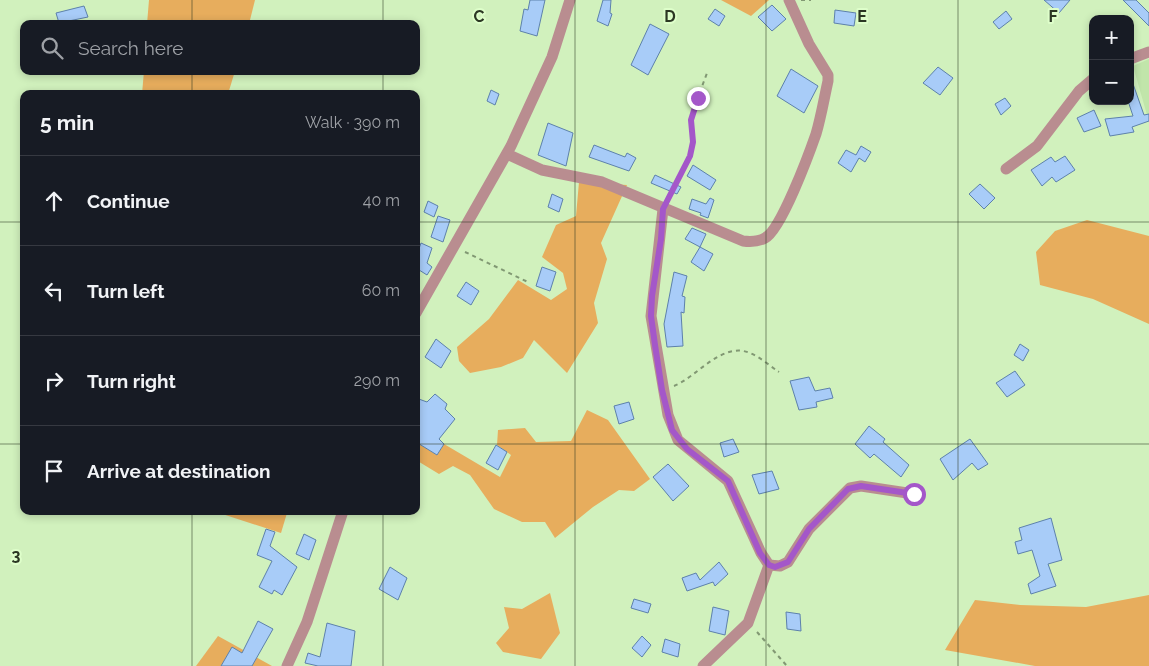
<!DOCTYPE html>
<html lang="en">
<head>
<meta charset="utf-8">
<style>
	:root { --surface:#171b24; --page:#242831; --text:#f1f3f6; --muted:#9ea1a6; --line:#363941 }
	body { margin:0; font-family:Raleway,sans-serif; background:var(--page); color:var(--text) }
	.controls { position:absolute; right:15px; top:15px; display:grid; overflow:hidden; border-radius:10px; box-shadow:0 2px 8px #0003 }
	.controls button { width:45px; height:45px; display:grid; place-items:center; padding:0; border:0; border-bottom:1px solid var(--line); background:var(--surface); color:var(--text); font:25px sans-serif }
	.stop { position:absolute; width:15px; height:15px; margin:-11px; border:4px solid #a457c9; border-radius:50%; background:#fff }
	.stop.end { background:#a457c9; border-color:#fff; box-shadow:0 1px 5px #0008 }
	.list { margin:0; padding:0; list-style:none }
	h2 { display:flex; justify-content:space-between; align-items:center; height:65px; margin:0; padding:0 20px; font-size:21px }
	h2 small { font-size:16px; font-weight:400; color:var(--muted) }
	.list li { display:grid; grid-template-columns:32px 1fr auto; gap:15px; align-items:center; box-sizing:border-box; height:90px; padding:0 20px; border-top:1px solid var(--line) }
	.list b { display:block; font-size:19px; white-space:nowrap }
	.list em { font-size:16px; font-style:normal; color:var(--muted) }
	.icon { flex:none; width:28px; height:28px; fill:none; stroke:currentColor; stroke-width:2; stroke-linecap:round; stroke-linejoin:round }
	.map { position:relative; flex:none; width:1149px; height:666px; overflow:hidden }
	.search { position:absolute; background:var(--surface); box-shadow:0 2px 8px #0003; left:20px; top:20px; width:400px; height:55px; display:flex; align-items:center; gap:12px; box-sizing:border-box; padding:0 18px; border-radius:10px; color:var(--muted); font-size:19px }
	.panel { position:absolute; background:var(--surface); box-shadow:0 2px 8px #0003; left:20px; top:90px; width:400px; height:425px; border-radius:10px }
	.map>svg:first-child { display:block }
	.built { fill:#c1e5aa }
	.green { fill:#e7ad5d }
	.building { fill:#a8ccf8; stroke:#5d81ab }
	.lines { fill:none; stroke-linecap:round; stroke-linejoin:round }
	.path { stroke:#819873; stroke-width:2; stroke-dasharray:4 4; stroke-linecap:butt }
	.minor { stroke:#b98d90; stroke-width:11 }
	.route { stroke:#a457c9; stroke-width:6 }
	.grid { fill:none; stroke:#2b3723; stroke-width:1; stroke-opacity:0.55 }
	.grid-label { font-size:16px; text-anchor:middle; font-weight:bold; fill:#2b3723; stroke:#defeca; stroke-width:4; stroke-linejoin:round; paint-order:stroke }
</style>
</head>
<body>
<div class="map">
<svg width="1149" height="666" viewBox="0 0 1149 666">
	<rect width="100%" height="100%" fill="#d1f1bd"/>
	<path class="built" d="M1149,59V122L1133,66Z"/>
	<g class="green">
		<path d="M149,0H255L249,24H147Z"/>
		<path d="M721,0H769L751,16Z"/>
		<path d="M144,71H235L228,94H142Z"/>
		<path d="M579,182L627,185L601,243L607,259L594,303L598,323L567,373L534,340L523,358L501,367L470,373L459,361L457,347L489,319L518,280L551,300L567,289L563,273L542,257L556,225L576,216Z"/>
		<path d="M1087,220L1149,236V324L1093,299L1040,285L1036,252L1055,231Z"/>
		<path d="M587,410L608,420L650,479L634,491L619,490L593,507L555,538L545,522H522L494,509L470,475L453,466L439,474L416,460V442L437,455L444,444L500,477L511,455L497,445L498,430L525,428L536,442L571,441Z"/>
		<path d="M213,511H284L287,513L281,533Z"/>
		<path d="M550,593L560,633L541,659L503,652L496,643L509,628L504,607L522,609Z"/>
		<path d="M1149,595V666H1035L945,650L975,600L1020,605L1086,607Z"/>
		<path d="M218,636L272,666H196Z"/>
	</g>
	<g class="building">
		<path d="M530,0H545L537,36L520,31L524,9L528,10Z"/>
		<path d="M603,0H611L610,13L612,14L608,26L597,21Z"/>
		<path d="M1044,0H1070L1059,13Z"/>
		<path d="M1123,0H1136L1149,13V26Z"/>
		<path d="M772,5L786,19L772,31L758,17Z"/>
		<path d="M84,6L88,17L59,23L56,13Z"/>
		<path d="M715,9L725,16L719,26L708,19Z"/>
		<path d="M835,10L856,13L854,26L834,23Z"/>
		<path d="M1006,11L1012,19L999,29L993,22Z"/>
		<path d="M650,24L669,34L648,75L631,65Z"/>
		<path d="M938,67L953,78L940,95L923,83Z"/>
		<path d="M791,69L818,86L804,113L777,96Z"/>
		<path d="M1132,81L1144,115L1149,114V121L1132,127L1134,132L1110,136L1105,119L1133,116L1128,101H1130Z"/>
		<path d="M491,90L499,94L495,105L487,101Z"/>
		<path d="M1005,98L1011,106L1001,115L995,104Z"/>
		<path d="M1094,110L1101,126L1084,132L1077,118Z"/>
		<path d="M548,123L573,133L566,166L538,155Z"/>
		<path d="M594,145L625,157L627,153L636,158L629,171L589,157Z"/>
		<path d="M861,146L871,152L865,162L859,158L851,172L838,163L846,150L856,155Z"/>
		<path d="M1065,156L1075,170L1056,182L1052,177L1042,186L1031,170L1051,157L1055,162Z"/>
		<path d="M693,165L716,180L710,190L687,176Z"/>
		<path d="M655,175L681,187L677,194L651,183Z"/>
		<path d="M980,184L995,198L984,209L969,194Z"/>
		<path d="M552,194L563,199L559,212L548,207Z"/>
		<path d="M710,198L714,200L708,218L700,215L701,213L689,209L692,199L706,204Z"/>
		<path d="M428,201L438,206L434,217L424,212Z"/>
		<path d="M438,216L450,220L443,242L431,237Z"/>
		<path d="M692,228L706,234L700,247L685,239Z"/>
		<path d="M421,243L432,248L427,263L432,267L427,275L416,268V257Z"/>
		<path d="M700,247L713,254L704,271L691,262Z"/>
		<path d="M542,267L556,272L550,291L536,286Z"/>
		<path d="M674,272L687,276L682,296L685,297L684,313L681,312L683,346L667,347L664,324Z"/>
		<path d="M466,282L479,291L471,305L457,296Z"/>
		<path d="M436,339L451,351L441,368L425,357Z"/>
		<path d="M1020,344L1029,350L1023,361L1014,355Z"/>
		<path d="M1015,371L1025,385L1007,397L996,383Z"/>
		<path d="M809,377L815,391L830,388L833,398L816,402L817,407L799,410L790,381Z"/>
		<path d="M435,394L447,404L445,409L455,419L439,439L444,444L437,455L416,442V398L427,402Z"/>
		<path d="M629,402L634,419L619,424L614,406Z"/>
		<path d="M869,426L885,439L883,442L909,465L901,477L874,454L870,458L855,444Z"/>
		<path d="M733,439L739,452L724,457L720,443Z"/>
		<path d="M970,439L988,464L978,470L972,463L953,480L940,459Z"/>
		<path d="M496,445L507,452L498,470L486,463Z"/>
		<path d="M668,464L689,486L673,501L653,477Z"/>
		<path d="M772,471L779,489L759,494L752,475Z"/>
		<path d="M1051,518L1062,560L1048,564L1056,586L1031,594L1028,584L1040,576L1032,550L1018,554L1015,542L1022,540L1019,528Z"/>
		<path d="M266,529L275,532L270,546L297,567L282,595L274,590L272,594L259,587L272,561L257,555Z"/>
		<path d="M304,534L316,540L309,560L296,554Z"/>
		<path d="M719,562L728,574L715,586L713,582L687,591L682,578L696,573L700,580Z"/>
		<path d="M390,567L407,578L398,600L379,589Z"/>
		<path d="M634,599L651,604L648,613L631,608Z"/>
		<path d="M713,607L729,611L725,635L709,631Z"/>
		<path d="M786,612L800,614L801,631L787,629Z"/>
		<path d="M258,621L273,629L252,666H221L232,647L242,653Z"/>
		<path d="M327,623L355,631L351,666H318L305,663L308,653L320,657Z"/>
		<path d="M642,636L651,645L642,657L632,648Z"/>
		<path d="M665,639L680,644L678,657L662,652Z"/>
	</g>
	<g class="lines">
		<g class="path">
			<path d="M801,0H811"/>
			<path d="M669,198L692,149V113L707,73"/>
			<path d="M465,252L530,283"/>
			<path d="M674,386C697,377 722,341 750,353C760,357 770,366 779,372"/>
			<path d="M757,632L787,666"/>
		</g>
		<g class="minor">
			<path d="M1130,59L1149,52"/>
			<path d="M507,154L542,170L602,182L743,241C751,242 758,242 765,238C781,230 809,154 816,134C821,117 824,99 828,81V75L809,44L789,0"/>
			<path d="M1006,169L1037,146L1079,91L1093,79"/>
			<path d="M663,209L651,316L668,415L678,440L728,481L761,553L769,565L780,566L788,562L809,529L850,488L861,486L914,494"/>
			<path d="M416,313L511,146L552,57L570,0"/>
			<path d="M287,666L307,622L343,511"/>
			<path d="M703,666L748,623L769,565"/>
		</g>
	</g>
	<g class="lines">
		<path class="route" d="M698,98L691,120L693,142L690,156L663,209L661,239L652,296L651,316L655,345L662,390L672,430L687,449L728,481L760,553L769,565L775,567L788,562L809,529L848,489L861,486L914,494"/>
	</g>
	<path class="grid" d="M192,0V24M383,0V24M575,0V666M766,0V666M958,0V666M192,71V94M383,71V94M0,222H24M416,222H1149M0,444H24M416,444H1149M192,511V666M383,511V666"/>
	<g class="grid-label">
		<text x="479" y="22">C</text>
		<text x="670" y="22">D</text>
		<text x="862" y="22">E</text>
		<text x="1053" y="22">F</text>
		<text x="16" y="561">3</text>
	</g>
</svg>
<div class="controls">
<button>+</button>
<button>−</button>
</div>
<div class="stop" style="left:914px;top:494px"></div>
<div class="stop end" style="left:698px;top:98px"></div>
<div class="search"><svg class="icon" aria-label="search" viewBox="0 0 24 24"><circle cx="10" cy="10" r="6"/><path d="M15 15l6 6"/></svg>Search here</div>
<section class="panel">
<h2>5 min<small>Walk · 390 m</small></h2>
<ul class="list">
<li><svg class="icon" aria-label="ahead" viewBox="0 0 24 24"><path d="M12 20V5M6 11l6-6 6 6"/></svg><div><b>Continue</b></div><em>40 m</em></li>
<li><svg class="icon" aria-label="left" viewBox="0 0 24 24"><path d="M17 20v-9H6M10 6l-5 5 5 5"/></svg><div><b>Turn left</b></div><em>60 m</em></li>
<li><svg class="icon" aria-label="right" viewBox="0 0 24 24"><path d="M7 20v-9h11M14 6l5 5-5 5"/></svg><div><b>Turn right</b></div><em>290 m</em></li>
<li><svg class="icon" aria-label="arrive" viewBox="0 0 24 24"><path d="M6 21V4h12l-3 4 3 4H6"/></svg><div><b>Arrive at destination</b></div></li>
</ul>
</section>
</div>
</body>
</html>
